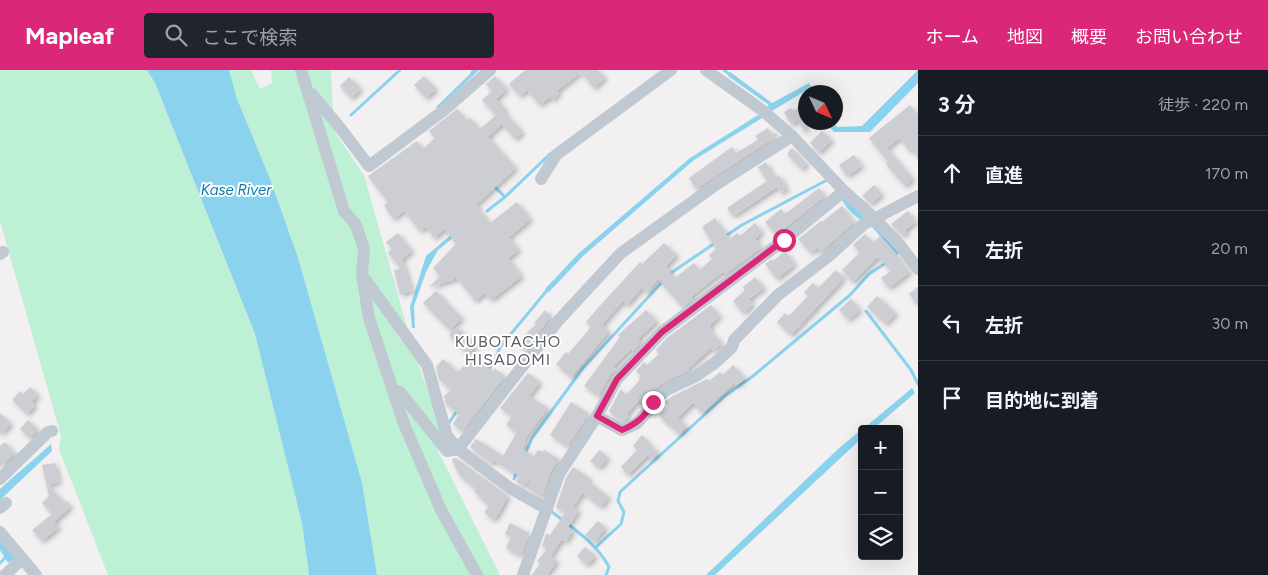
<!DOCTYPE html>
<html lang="ja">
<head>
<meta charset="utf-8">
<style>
	:root { --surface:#171b24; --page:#20242c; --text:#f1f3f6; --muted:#9ea1a6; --line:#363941; --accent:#db2777 }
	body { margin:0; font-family:Figtree,"Noto Sans JP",sans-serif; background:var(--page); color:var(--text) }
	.controls { position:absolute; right:15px; bottom:15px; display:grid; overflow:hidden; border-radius:5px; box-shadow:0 5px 20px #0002 }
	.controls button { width:45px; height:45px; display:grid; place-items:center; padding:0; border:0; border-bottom:1px solid var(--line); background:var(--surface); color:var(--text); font:25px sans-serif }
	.compass { position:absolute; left:798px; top:15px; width:45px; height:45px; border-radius:50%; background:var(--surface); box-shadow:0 5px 20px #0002; rotate:134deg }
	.stop { position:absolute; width:15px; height:15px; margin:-11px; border:4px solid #db2777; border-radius:50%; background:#fff }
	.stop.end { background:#db2777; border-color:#fff; box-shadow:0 1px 5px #0008 }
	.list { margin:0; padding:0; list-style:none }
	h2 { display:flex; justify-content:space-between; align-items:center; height:65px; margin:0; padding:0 20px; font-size:21px }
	h2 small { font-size:16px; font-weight:400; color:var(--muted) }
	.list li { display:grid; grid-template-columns:32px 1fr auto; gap:15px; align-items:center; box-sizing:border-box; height:75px; padding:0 20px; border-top:1px solid var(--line) }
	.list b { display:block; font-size:19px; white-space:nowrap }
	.list em { font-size:16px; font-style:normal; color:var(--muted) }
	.icon { flex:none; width:28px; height:28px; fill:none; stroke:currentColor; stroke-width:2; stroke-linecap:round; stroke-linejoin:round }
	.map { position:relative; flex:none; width:918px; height:505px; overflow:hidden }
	header { display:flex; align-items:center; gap:30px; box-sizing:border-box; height:70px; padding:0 25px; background:var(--accent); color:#fff }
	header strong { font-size:24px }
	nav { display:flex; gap:28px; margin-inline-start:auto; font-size:18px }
	.search { width:350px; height:45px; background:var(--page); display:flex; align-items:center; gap:12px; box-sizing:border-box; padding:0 18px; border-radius:5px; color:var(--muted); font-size:19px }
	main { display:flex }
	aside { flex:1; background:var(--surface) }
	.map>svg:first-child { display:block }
	.green { fill:#bef0d5 }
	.water { fill:#8ad2ee }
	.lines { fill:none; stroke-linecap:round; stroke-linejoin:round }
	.stream { stroke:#8ad2ee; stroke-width:3 }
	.building { fill:#ccced4; filter:url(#shadow) }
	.street { stroke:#c0c9d2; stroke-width:12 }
	.route { stroke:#db2777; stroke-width:6 }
	.labels { text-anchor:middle; stroke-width:4; stroke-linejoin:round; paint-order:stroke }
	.water-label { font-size:15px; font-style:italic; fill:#097aa7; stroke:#fff }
	.quarter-label { font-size:16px; letter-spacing:1px; fill:#5c5f65; stroke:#fff }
</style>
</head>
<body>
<header>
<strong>Mapleaf</strong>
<div class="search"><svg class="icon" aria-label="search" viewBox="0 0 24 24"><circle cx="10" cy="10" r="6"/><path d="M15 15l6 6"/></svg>ここで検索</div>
<nav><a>ホーム</a><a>地図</a><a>概要</a><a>お問い合わせ</a></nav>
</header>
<main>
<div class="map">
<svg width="918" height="505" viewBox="0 0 918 505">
	<defs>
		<filter id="shadow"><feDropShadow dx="2.5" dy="2.5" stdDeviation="2.5" flood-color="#0004"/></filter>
	</defs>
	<rect width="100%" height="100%" fill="#f2f0f0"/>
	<g class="green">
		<path d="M0,0H147L155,13L255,264L302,453L309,505H108L59,379L61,366L0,151Z"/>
		<path d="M229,0H251L260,19L272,13L271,0H331L334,61L364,105L413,279L442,362L434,373L500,505H356Z"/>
	</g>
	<g class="water">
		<path d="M147,0H229L237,29L270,109L298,188L362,413L377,505H309L302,453L255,264L155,13Z"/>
		<path d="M472,0H479L438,39L436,37L469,5Z"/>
		<path d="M918,0V13L870,62H834L826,53H834L837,57L862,56Z"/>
		<path d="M730,2L772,33L809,13L815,22L805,21L772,41L767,37L769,35L728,6Z"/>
		<path d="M758,45L762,48L694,90L583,186L549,222L545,219L579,183L690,88Z"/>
		<path d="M835,118L877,160C854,147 848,142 835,118Z"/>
		<path d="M452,164L454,167L438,180L426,202L414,236L415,258H412L410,237L426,186Z"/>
		<path d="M912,318L915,323L873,359H863Z"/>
		<path d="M862,359V368L715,505H706L838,379Z"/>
		<path d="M51,374L52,381L0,430V419C17,403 34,390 51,374Z"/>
		<path d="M0,470L15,488L8,493L0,480Z"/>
	</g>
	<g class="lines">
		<g class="stream">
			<path d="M724,0L732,6"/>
			<path d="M351,45L400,0"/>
			<path d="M493,115L505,127L550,84"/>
			<path d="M487,141L505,127"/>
			<path d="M875,158L897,183L894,187"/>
			<path d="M724,167L742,155L827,110L828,111"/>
			<path d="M668,205L715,173"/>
			<path d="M866,241L911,300L918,314"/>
			<path d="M487,300L494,293L500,277L549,218"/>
			<path d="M449,353L458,339"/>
			<path d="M525,384L532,368L583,298L664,210"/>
			<path d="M514,409L517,401"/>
			<path d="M552,442C573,458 597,474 609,497L606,505"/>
			<path d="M595,478L621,454L624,442L618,431L620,422L726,325L753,306L850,225L869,204L887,192"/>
			<path d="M0,493L5,488"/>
		</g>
	</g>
	<g class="building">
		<path d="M525,0H598L605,8L594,18L581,2L557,21L559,23L553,30L550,27L540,35L527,20L520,26L509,14Z"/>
		<path d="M424,6L436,19L426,28L414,15Z"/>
		<path d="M495,6L507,19L496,29L506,40L504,42L523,62L515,69L502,54L488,67L516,98L476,135L490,153L517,132L531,149L509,167L519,180L508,188L522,206L491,230L485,223L475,231L456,207L453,210L429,217L440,206L433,198L456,174L445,159L434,168L426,157L420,161L404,141L393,149L384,135L388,132L368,106L417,71L423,79L435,68L429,61L457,39L467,50L470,48L480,59L496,45L482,30L492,21L486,14Z"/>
		<path d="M349,7L361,19L351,28L340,16Z"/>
		<path d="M806,34V63L798,50L791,54L784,42L791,38L793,41Z"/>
		<path d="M910,35L918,45V88L912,79L909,81L900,68L887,78L913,109L905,116L886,94L888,92L869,68Z"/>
		<path d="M768,58L772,65L776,63L778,65L696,119L689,108L732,77L736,83L758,70L755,66Z"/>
		<path d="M822,61L832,70L819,83L810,73Z"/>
		<path d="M792,78L807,94L802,99L787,84Z"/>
		<path d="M854,85L862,96L847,106L839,95Z"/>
		<path d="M766,92L775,108L779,105L787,118L781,123L777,117L735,145H732L727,138L767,111L758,97Z"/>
		<path d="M874,115L882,124L871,134L862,126Z"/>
		<path d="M819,118L825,126L776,165L765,152L781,139L785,144Z"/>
		<path d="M842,136L854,152L821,182L817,178L811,183L798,169L821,151L822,152Z"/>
		<path d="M908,141L916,152L905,160L907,163L903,166L891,154Z"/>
		<path d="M715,148L730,169L737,163L740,166L755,153L762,162L755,169L762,177L725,204L723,202L712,210L691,227L693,229L682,237L658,209L647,222L642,218L627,235L623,231L602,255L609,261L571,307L556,294L566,282L568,284L591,257L586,252L598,238L640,192L642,194L664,173L677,185L666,196L675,208L694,193L699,200L712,189L709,185L716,179L702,157Z"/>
		<path d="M398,163L412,181L402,189L412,221L400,224L394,200L401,199L388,183L392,179L386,172Z"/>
		<path d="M865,164L873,173L880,166L894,181L910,202L889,218L881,208L891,201L878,187L853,212L842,200L860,182L853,175Z"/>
		<path d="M785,181L795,194L777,209L765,194L772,189L773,191Z"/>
		<path d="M836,200L844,208L791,265L777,252L785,243L789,246L808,226L804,222L813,213L818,218Z"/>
		<path d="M755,207L764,218L749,229L753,234L743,243L733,231L745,220L743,217Z"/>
		<path d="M918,217V236L909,224Z"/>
		<path d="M436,221L462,248L450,260L423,233Z"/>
		<path d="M877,226L896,243L886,254L867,237Z"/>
		<path d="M851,229L860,240L848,250L839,240Z"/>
		<path d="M711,235L720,246L710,255L711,261L722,273L714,280L711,278L688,299L689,300L661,314L647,326L643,334L639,330L627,344L629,346L625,350L622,351L613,346L609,341L621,319L626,325L639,311L640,305L636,301L644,292L647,295L659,284L656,280L667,268Z"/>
		<path d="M545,240L551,246L525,280L518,272L536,254L534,253Z"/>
		<path d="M646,240L657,251L638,269L641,272L633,281L631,279L613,297L616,299L610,305L598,326L584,316L620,267L618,265Z"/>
		<path d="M457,257L476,276L468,284L449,265Z"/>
		<path d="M475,285L493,302L495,299L505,306L462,361L453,354L459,345L446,334L444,326L451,320L439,309L436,297L443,289L458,302Z"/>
		<path d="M733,295L745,308L736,316L734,313L702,343L693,333L678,348L687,356L679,364L659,346L668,336L665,332L671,327L707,309L709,311L720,302L723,305Z"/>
		<path d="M528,303L540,312L529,326L548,338L533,358L524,371L526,372L522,379L534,386L538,380L543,382L544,380L559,389L551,401L542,427L527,418L533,406L524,416L516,412L519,406L494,390L492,394L470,377L476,369L503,386L517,362L506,355L512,346L500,338Z"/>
		<path d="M30,317L38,325L32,332L35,336L27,344L12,330L20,321L23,324Z"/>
		<path d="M571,332L589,344L567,376L550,365Z"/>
		<path d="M0,343L11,354L0,365Z"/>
		<path d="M28,350L38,360L30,368L20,359Z"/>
		<path d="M642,365L658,383L651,389L648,385L628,405L621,397L637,380L633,376Z"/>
		<path d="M5,372L15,383L0,397V376Z"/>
		<path d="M600,380L608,388L599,398L590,391Z"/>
		<path d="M454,388H456L508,426L499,443L493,450L484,442L489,436L474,421L476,419L460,406L452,390Z"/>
		<path d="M55,393L59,412L48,415L65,433L67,431L71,436L54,452L59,457L42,471L32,460L52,444L42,433L49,426L42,395Z"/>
		<path d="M573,397L590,408L588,411L609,427L601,437L583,423L573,437L579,440L568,457L573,460L566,472L562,469L551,486L557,491L547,505H532L540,494L537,491L547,479L542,476L546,464L550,465L565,443L556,437L566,408Z"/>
		<path d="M598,451L606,458L594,472L585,465Z"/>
		<path d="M510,453L529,463L521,486L506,478L511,467L505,464Z"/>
		<path d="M585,477L596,486L587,495L577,486Z"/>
	</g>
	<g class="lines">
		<g class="street">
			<path d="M301,0L344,141L356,155L364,179L362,205L369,248L404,354L441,440L477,505"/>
			<path d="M706,0L762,40L792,66L844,121L874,148L900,175L918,199"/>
			<path d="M312,24L341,59L369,96L443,41L490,0"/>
			<path d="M541,109L556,85L671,0"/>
			<path d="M0,184L3,182"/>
			<path d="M362,205L427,295L447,366L458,379L557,252L621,183L717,114L792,66"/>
			<path d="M394,320L400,322L447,381L458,379L510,418L547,439"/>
			<path d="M597,346L622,360L636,354L648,341L653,332L666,320L696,306L716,292L732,277L734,270L778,225L829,186L864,154L918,126"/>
			<path d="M0,409L48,362L52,361"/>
			<path d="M0,438L6,433"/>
			<path d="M0,462L36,505"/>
			<path d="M5,505L22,489"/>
			<path d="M523,505L559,404L597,346L617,309L662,262L784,170L844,121"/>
		</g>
	</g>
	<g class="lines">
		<path class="route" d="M653,332C645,347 636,354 622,360L597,346L617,309L662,262L784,170"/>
	</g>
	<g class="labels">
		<g class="water-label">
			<text x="236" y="125">Kase River</text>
		</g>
		<g class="quarter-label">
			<text x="508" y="277">KUBOTACHO<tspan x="508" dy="18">HISADOMI</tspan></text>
		</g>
	</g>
</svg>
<div class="controls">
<button>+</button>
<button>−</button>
<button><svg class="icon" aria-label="layers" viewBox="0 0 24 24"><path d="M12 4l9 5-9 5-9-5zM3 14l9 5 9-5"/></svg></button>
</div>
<svg class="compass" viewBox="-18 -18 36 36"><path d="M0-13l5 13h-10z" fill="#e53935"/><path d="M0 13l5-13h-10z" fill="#9ea1a6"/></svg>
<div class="stop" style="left:784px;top:170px"></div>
<div class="stop end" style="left:653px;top:332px"></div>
</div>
<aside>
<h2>3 分<small>徒歩 · 220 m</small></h2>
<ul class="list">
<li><svg class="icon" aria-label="ahead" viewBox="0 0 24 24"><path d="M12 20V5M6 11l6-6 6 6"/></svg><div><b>直進</b></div><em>170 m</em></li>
<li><svg class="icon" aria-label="left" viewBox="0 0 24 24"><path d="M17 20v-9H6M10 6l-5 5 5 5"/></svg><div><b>左折</b></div><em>20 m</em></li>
<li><svg class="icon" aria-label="left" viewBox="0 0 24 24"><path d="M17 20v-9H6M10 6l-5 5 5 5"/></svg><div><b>左折</b></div><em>30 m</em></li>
<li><svg class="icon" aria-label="arrive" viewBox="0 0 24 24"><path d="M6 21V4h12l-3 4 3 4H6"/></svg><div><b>目的地に到着</b></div></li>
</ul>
</aside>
</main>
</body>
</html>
